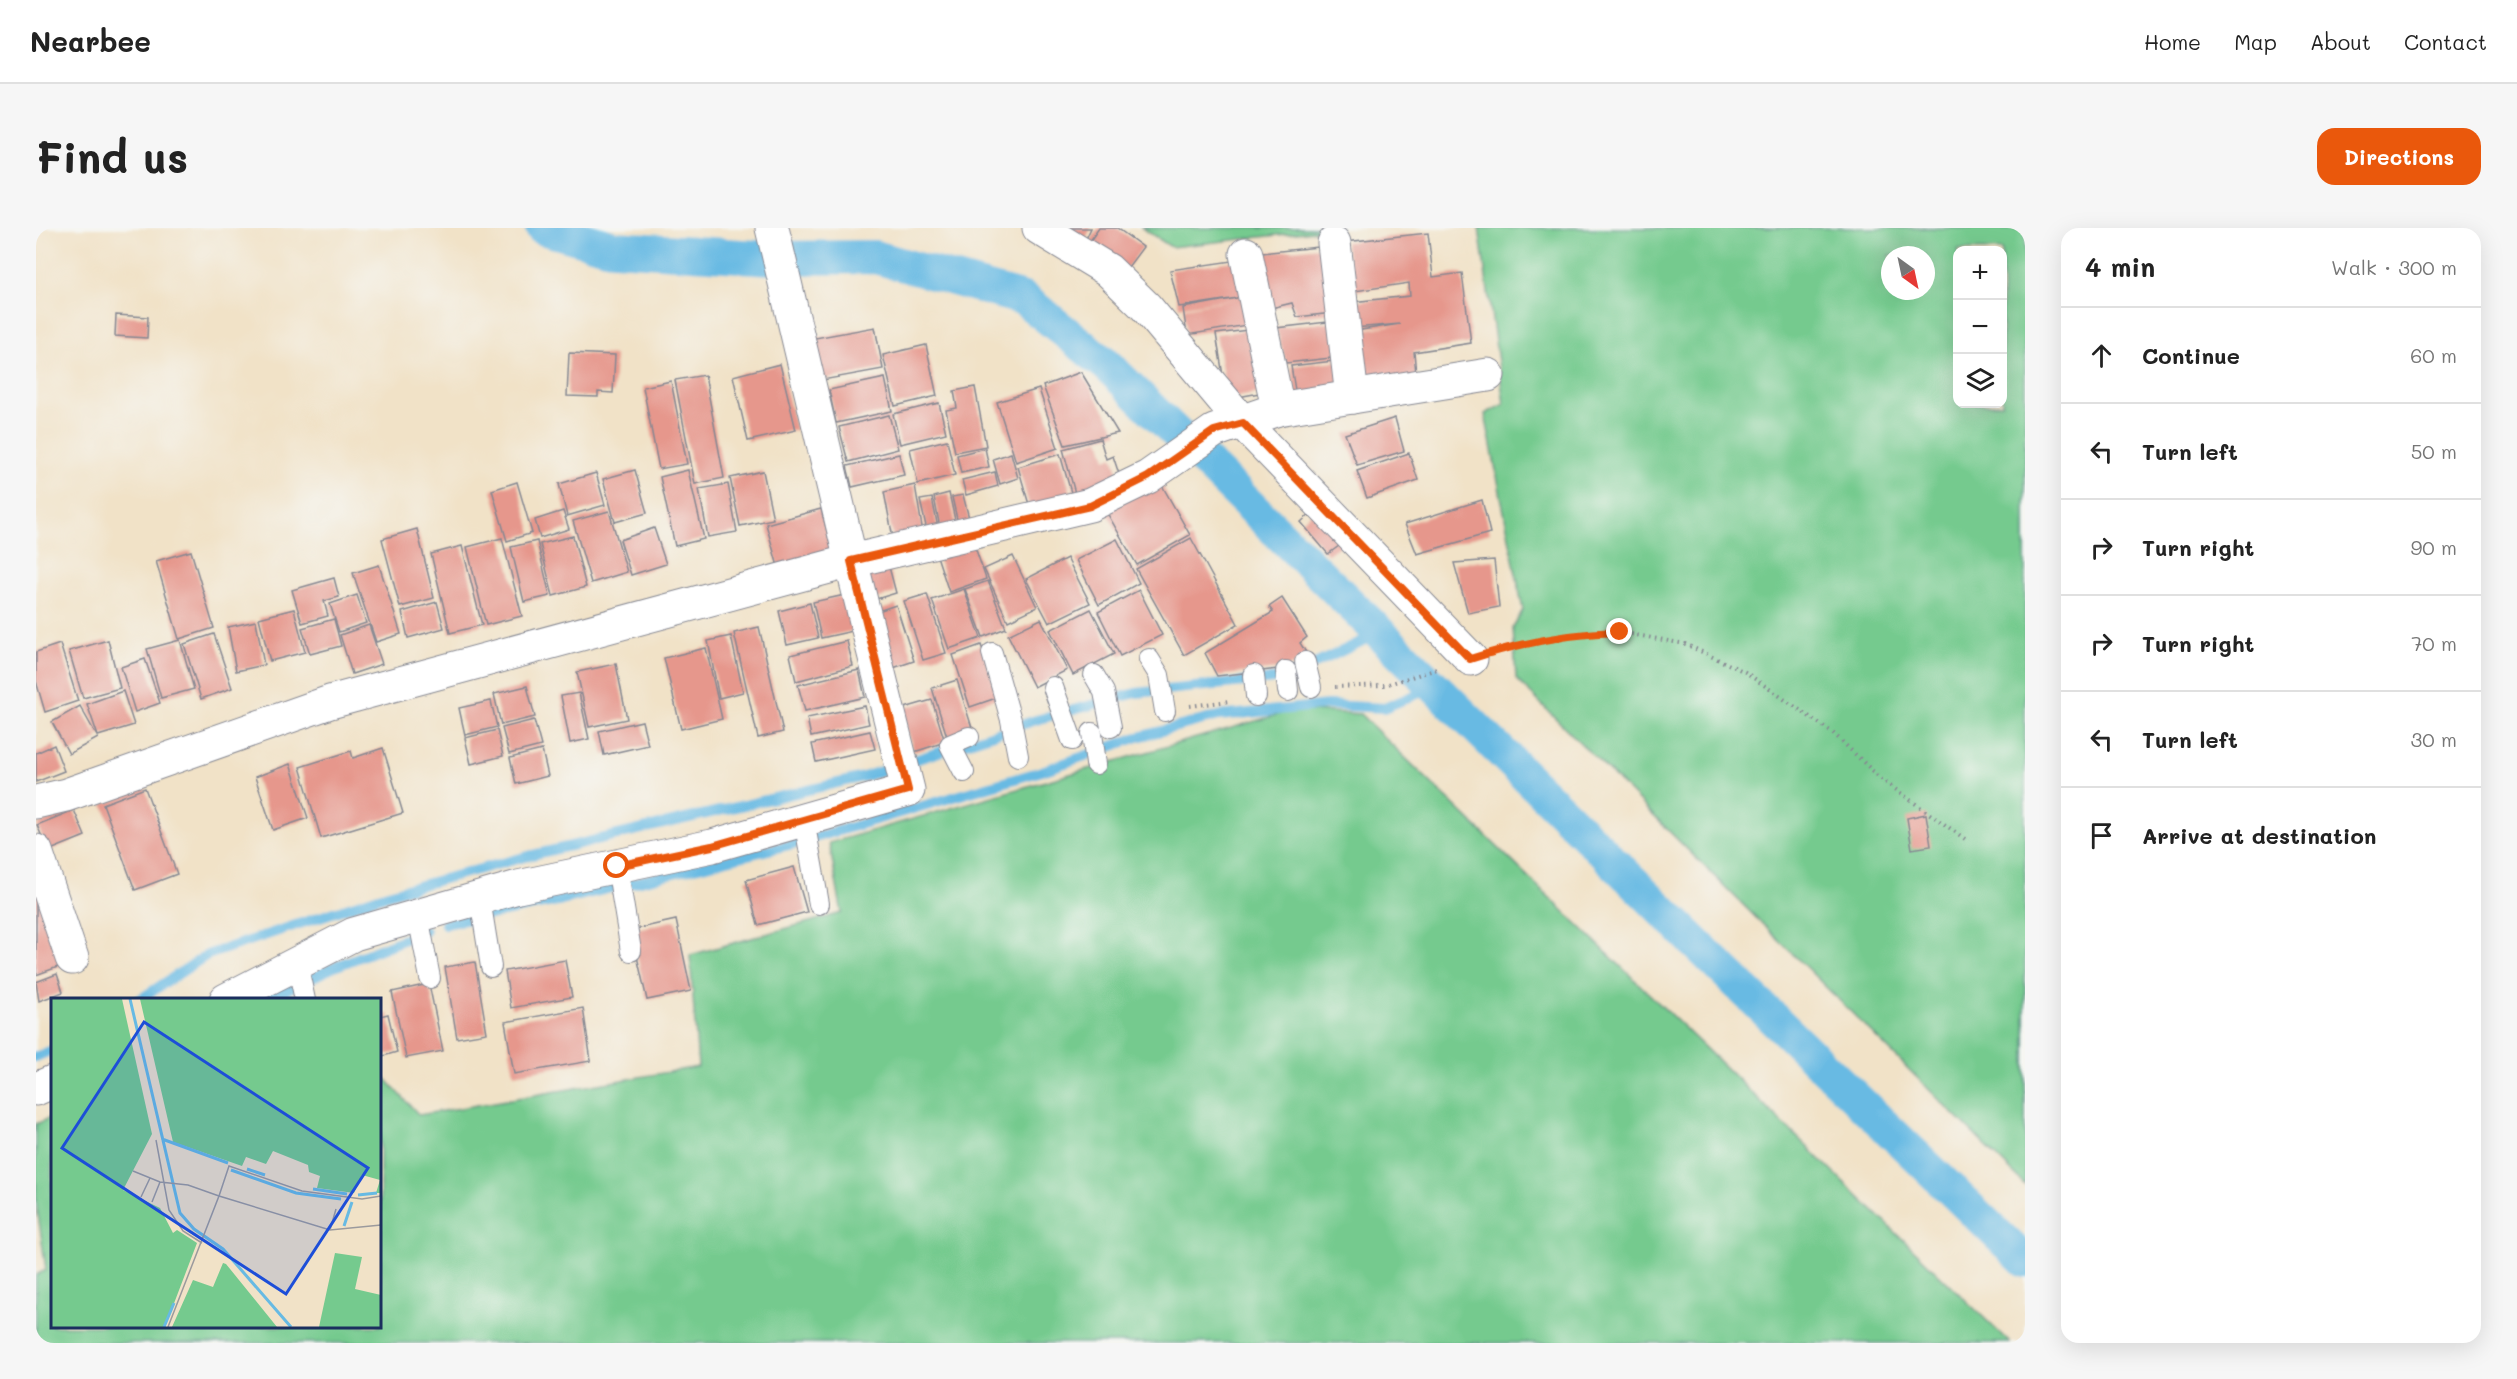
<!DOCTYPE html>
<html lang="en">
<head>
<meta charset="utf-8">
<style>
	:root { --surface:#fff; --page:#f6f6f6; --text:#222; --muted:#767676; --line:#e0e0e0; --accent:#ea580c }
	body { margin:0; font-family:Mali,sans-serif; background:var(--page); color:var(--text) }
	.controls { position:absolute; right:18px; top:18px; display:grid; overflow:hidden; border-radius:12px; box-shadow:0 6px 24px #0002 }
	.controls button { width:54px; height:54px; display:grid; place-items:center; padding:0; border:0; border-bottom:2px solid var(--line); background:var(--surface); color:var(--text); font:30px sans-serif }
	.compass { position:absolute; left:1845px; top:18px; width:54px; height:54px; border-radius:50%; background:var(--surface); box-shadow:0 6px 24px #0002; rotate:147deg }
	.stop { position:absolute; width:18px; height:18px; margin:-14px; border:4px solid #ea580c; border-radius:50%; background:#fff }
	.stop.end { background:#ea580c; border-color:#fff; box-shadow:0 2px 6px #0008 }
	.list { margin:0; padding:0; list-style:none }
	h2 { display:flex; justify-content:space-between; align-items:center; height:78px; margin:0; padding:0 24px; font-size:26px }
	h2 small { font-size:20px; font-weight:400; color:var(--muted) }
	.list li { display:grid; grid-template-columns:39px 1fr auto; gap:18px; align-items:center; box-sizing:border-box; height:96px; padding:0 24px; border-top:2px solid var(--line) }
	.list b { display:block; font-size:22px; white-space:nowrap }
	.list em { font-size:20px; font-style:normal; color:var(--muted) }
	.icon { flex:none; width:33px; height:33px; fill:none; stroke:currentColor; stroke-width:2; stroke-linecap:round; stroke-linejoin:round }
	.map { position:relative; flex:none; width:1989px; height:1115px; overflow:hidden; border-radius:18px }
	header { display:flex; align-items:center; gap:36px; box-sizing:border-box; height:84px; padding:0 30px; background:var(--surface); border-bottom:2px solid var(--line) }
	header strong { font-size:28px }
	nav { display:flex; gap:33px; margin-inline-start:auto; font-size:21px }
	.intro { display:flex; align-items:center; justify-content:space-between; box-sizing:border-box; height:144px; padding:0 36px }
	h1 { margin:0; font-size:42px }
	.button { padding:15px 27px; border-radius:18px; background:var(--accent); color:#fff; font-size:21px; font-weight:700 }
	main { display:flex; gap:36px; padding:0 36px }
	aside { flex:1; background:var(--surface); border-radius:18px; box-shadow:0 6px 24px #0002 }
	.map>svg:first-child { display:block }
	.green { fill:#75ca8e; stroke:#487c76; stroke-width:1.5; fill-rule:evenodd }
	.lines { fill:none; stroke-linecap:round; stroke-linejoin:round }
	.stream { stroke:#67bae3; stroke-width:10 }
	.canal { stroke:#67bae3; stroke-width:34 }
	.building { fill:#e6978c }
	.lane-casing { stroke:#868892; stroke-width:22 }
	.street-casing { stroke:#868892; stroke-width:35 }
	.path { stroke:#868892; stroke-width:4; stroke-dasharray:1.5 4.5; stroke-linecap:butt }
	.lane { stroke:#fff; stroke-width:20 }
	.street { stroke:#fff; stroke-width:33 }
	.route { stroke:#ea580c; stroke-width:8 }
	.inset-river { fill:none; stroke:#67bae3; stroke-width:3 }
	.inset-road { fill:none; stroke:#9b9a9d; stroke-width:1.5 }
	.view { fill:#1d4ed8; fill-opacity:0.15; stroke:#1d4ed8; stroke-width:3 }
	.inset-edge { fill:none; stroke:#1b2f5e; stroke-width:3 }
</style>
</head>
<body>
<header>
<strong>Nearbee</strong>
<nav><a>Home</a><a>Map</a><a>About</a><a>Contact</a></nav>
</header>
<div class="intro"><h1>Find us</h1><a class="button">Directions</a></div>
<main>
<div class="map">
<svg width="1989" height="1115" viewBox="0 0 1989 1115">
	<rect width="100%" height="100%" fill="#f6f6f2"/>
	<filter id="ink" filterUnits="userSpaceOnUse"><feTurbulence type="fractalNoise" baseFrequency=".0167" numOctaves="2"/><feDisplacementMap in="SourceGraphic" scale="12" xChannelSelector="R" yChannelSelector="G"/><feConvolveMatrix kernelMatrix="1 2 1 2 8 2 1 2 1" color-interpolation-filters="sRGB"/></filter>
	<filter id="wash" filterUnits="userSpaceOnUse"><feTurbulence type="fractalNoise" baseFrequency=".008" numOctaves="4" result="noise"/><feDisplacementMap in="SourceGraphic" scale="24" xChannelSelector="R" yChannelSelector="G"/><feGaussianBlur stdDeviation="1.35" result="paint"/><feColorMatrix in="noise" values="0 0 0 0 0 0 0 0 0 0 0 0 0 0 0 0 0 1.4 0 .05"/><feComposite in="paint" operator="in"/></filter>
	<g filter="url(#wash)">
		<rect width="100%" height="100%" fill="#f1e2c7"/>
		<g class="green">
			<path d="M1106,0H1304L1135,19Z"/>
			<path d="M1443,0H1989V957L1480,451L1477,399L1487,382L1449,186L1468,176ZM1922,22H1966V176H1922ZM1854,27H1890V63H1854Z"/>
			<path d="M1258,482L1324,486L1974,1115H0V1047L10,1042L0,972V896L16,889V1098H344V852L350,851L383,887L662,839L654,727L806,685L793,615Z"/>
		</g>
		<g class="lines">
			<g class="stream">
				<path d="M1269,441L1343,405"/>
				<path d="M409,696L526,672L761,615L1006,543L1102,509L1183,488L1292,477L1348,480L1398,459"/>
				<path d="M103,772L171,727L352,666L496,627L827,549L1000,492L1100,465L1238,451L1254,446"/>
				<path d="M229,772L298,739L389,703"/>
				<path d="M0,829L16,822"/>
			</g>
			<path class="canal" d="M506,0L578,20L737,30L839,29L988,71L1073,139L1681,736L1989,1033"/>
		</g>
		<g id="blocks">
			<g class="building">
				<path d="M1027,0H1055L1048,15Z"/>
				<path d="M1063,0H1081L1107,19L1086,47L1049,20Z"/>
				<path d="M1392,5L1397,49L1426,45L1435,115L1378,124L1381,157L1326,165L1319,103L1364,96L1318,100L1315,74L1374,68L1373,55L1319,63L1309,14Z"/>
				<path d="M1292,18L1297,85L1261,89L1256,75L1227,82L1216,26Z"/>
				<path d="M1209,31L1217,96L1151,107L1147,80L1201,70L1143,79L1134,42Z"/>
				<path d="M80,87L112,89L111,110L79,108Z"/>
				<path d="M1300,93L1304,129L1250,135L1240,100Z"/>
				<path d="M839,99L847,141L787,152L779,110Z"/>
				<path d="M1220,101L1229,164L1191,171L1180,106Z"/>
				<path d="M890,117L901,168L859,178L847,127Z"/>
				<path d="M533,125L579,127L577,165L562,164V169L531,168Z"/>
				<path d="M1306,132L1311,166L1261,174L1255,138Z"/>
				<path d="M744,136L760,202L712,213L697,148Z"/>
				<path d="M1045,144L1082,205L1029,217L1007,158Z"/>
				<path d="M669,147L688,250L659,256L639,152Z"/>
				<path d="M849,150L856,183L800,195L793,162Z"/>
				<path d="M635,153L651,236L623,241L607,159Z"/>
				<path d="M939,159L950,218L919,224L910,182L921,180L918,163Z"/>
				<path d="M1003,161L1022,220L980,234L961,174Z"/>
				<path d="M903,175L910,205L864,216L857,186Z"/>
				<path d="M853,187L862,221L812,234L803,199Z"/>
				<path d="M1359,190L1368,223L1321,237L1309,206Z"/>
				<path d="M1064,211L1070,231L1077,228L1085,252L1040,269L1027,221Z"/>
				<path d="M911,212L919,247L882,256L874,221Z"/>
				<path d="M949,220L953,239L925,245L921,227Z"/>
				<path d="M975,225L982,250L964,256L957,231Z"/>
				<path d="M1373,225L1382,252L1331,270L1321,243Z"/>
				<path d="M863,226L868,247L816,259L811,238Z"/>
				<path d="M1024,226L1036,268L994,280L982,239Z"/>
				<path d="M599,242L611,285L579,294L567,251Z"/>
				<path d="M652,242L668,311L639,318L624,249Z"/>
				<path d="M727,243L737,291L704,298L694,250Z"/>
				<path d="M959,244L962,258L930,267L926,252Z"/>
				<path d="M560,245L569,277L531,288L523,256Z"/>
				<path d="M1123,252L1154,307L1101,337L1070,283Z"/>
				<path d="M481,254L496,305L471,313L456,262Z"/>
				<path d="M692,256L701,304L672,309L663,261Z"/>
				<path d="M879,257L887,305L857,310L848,264Z"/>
				<path d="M913,265L921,301L905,305L898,269Z"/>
				<path d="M927,267L935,298L923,300L916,269Z"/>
				<path d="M896,270L903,305L892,307L884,272Z"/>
				<path d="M1446,272L1454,305L1381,326L1369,296Z"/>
				<path d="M785,281L797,327L743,342L730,296Z"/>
				<path d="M527,283L533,301L504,310L499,292Z"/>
				<path d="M573,283L591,344L555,355L537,293Z"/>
				<path d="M1277,283L1307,315L1292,326L1265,294Z"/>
				<path d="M618,300L630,336L595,347L584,312Z"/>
				<path d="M381,301L398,370L364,379L346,311Z"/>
				<path d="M537,308L550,359L517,368L504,316Z"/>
				<path d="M466,310L486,388L450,397L431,319Z"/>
				<path d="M1155,310L1202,396L1148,427L1100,341Z"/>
				<path d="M1081,311L1103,355L1063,377L1040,332Z"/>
				<path d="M501,313L514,368L488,374L475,319Z"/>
				<path d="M938,316L950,351L913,364L901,328Z"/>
				<path d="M426,318L446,397L414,405L395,326Z"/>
				<path d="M155,323L178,400L143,411L120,333Z"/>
				<path d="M977,328L1001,379L972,393L948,341Z"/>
				<path d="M1031,330L1054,375L1013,395L990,351Z"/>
				<path d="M1458,332L1463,379L1432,385L1418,335Z"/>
				<path d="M852,335L860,365L837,372L828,342Z"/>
				<path d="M343,337L365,406L340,414L317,345Z"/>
				<path d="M298,350L303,369L288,373L292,388L266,395L256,362Z"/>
				<path d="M952,353L970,400L947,409L929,361Z"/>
				<path d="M928,361L945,410L913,421L896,372Z"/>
				<path d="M1103,362L1126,407L1084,428L1062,384Z"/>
				<path d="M891,366L910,425L887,432L868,373Z"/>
				<path d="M321,367L330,395L303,404L294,376Z"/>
				<path d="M809,367L817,403L785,410L777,374Z"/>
				<path d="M1246,370L1271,409L1264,415L1273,429L1251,440L1181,448L1169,425L1237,384L1233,379Z"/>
				<path d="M401,374L408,400L372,410L366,384Z"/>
				<path d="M774,375L782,410L751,417L743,383Z"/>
				<path d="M860,377L878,433L854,441L836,385Z"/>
				<path d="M258,381L269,424L234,433L223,390Z"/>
				<path d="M1055,381L1078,426L1037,447L1014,402Z"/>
				<path d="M298,391L305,418L274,426L266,400Z"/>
				<path d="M1005,391L1031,442L998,459L972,407Z"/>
				<path d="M220,393L228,437L200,443L192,399Z"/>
				<path d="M333,397L346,436L316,446L304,407Z"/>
				<path d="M723,399L747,504L722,510L698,405Z"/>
				<path d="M178,406L196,460L165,471L148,416Z"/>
				<path d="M695,408L707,464L683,470L672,413Z"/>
				<path d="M72,412L84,460L47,470L33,423Z"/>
				<path d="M144,412L158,461L125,470L111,421Z"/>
				<path d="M811,413L817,438L760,453L754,427Z"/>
				<path d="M24,416L42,473L9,484L0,453V424Z"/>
				<path d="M945,417L963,469L934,479L917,427Z"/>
				<path d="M670,420L686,491L645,501L628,430Z"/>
				<path d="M109,431L124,475L99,484L85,439Z"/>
				<path d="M580,436L591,491L553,499L541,444Z"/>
				<path d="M823,442L829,469L769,483L762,457Z"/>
				<path d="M921,452L937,503L912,512L896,460Z"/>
				<path d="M491,458L499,489L465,497L458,466Z"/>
				<path d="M87,463L98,497L62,508L51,476Z"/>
				<path d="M543,465L553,511L534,515L525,468Z"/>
				<path d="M896,472L909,514L878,524L865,481Z"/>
				<path d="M455,473L461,499L429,507L423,480Z"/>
				<path d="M44,478L62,510L33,526L16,494Z"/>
				<path d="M829,478L833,496L775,509L771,490Z"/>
				<path d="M498,492L505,518L473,526L466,500Z"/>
				<path d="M606,493L612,517L568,527L563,503Z"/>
				<path d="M461,502L467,528L435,536L429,510Z"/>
				<path d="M834,503L839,521L780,534L776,516Z"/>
				<path d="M18,517L28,543L0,554V525Z"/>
				<path d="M347,520L367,585L285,610L264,539L315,523L317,530Z"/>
				<path d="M506,522L512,548L480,556L474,530Z"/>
				<path d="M254,536L272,590L237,602L219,549Z"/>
				<path d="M109,560L141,646L99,662L67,576Z"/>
				<path d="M38,582L49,608L12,623L1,597Z"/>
				<path d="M1890,586L1895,618L1876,621L1871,590Z"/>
				<path d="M758,639L771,684L722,697L710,652Z"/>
				<path d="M0,651L30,736L0,747Z"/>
				<path d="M640,692L655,763L611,772L595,702Z"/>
				<path d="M529,732L536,769L475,780L469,743Z"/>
				<path d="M439,734L451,805L421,810L409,739Z"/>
				<path d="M21,746L27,764L3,773L0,754Z"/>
				<path d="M393,756L407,823L370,830L356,764Z"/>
				<path d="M547,780L555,833L478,846L469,794Z"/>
				<path d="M352,786L361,824L344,829V788Z"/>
			</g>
		</g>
	</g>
	<g filter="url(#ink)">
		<use href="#blocks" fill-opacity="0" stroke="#868892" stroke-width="1.5"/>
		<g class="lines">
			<g class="lane-casing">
				<g id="lane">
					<path d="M956,425L975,492L982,528"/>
					<path d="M1113,431L1123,447L1129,483"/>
					<path d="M1269,434L1275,459"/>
					<path d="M1250,443L1252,463"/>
					<path d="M1058,447L1068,464L1075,499"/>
					<path d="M1218,447L1220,468"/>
					<path d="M1017,459L1036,512"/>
					<path d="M1056,505L1060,536"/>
					<path d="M928,544L914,517L933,509"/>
					<path d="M768,592L783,676"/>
					<path d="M581,638L595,723"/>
					<path d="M444,671L455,739"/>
					<path d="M382,688L394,750"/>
					<path d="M261,735L269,772"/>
				</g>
			</g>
			<g class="street-casing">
				<g id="street">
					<path d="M1003,0L1072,42L1110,79L1207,195L1435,431"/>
					<path d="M1298,15L1316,169"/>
					<path d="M1210,26L1242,181"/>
					<path d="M0,574L30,567L294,474L815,333L736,0"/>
					<path d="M0,623L36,730"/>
					<path d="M190,772L318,706L482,659L676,618L872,562L815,333L1054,277L1112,249L1178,203L1242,181L1452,147"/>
					<path d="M0,861L16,854"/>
				</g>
			</g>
			<g class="path">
				<path d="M1465,421L1551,405L1584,404L1649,416L1709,444L1797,505L1845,551L1929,611"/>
				<path d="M1299,459L1349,457L1401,441"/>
				<path d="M1154,478L1194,473"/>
			</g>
			<use href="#lane" class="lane"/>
			<use href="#street" class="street"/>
		</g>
	</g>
	<g class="lines" filter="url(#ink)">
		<path class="route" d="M581,638L676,618L872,562L815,333L1054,278L1112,249L1178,203L1207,195L1434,431C1484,415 1532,405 1584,404"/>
	</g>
	<g transform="translate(15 770)">
		<rect width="330" height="330" fill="#f1e2c7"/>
		<path d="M0,1H71L101,136L72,192L109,210L122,235L126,232L146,245L114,329H0ZM89,1H330V195H325L329,182L311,177L303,195L266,190L269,178L258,174L257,167L222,153L215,166L195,159L191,168L122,144ZM284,255L311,259L304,291L330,297V329H268ZM172,265L175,266L226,329H121L142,282L162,289Z" fill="#75ca8e"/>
		<path class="inset-river" d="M79,1L129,215L143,231L172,251L240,329M111,141L177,165M196,171L214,177M180,172L245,195L290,201M262,191L296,196M307,197L326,195M293,228L301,204M113,329L123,305"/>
		<path class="inset-road" d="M105,142L118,212L132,233L151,245M82,173L109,184L137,187L168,198L178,168L251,193L311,201L330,198M90,199L99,180M101,204L109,184M279,232L285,211M117,329L168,198L279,232L330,227"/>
		<path class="view" d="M93,24L317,170L235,296L11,150Z"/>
		<rect width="330" height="330" class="inset-edge"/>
	</g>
</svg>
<div class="controls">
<button>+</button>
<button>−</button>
<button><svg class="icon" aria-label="layers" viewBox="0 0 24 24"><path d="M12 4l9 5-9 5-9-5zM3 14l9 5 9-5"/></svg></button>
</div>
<svg class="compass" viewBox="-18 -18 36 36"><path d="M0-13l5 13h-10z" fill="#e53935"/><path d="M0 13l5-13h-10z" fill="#767676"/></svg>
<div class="stop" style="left:581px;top:638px"></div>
<div class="stop end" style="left:1584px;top:404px"></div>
</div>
<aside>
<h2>4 min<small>Walk · 300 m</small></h2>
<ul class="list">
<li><svg class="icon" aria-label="ahead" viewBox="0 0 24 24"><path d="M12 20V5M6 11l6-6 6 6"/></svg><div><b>Continue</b></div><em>60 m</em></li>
<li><svg class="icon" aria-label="left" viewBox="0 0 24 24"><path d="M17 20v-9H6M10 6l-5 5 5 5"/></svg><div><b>Turn left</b></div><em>50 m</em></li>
<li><svg class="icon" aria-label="right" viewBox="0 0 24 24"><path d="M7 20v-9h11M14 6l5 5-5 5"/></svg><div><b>Turn right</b></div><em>90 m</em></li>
<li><svg class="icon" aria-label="right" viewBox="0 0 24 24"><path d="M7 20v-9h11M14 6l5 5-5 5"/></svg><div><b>Turn right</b></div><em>70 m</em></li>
<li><svg class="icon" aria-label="left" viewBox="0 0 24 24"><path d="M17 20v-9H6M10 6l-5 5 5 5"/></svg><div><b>Turn left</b></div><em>30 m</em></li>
<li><svg class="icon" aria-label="arrive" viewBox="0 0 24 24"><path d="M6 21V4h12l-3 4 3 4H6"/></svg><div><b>Arrive at destination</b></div></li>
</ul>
</aside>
</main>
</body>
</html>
